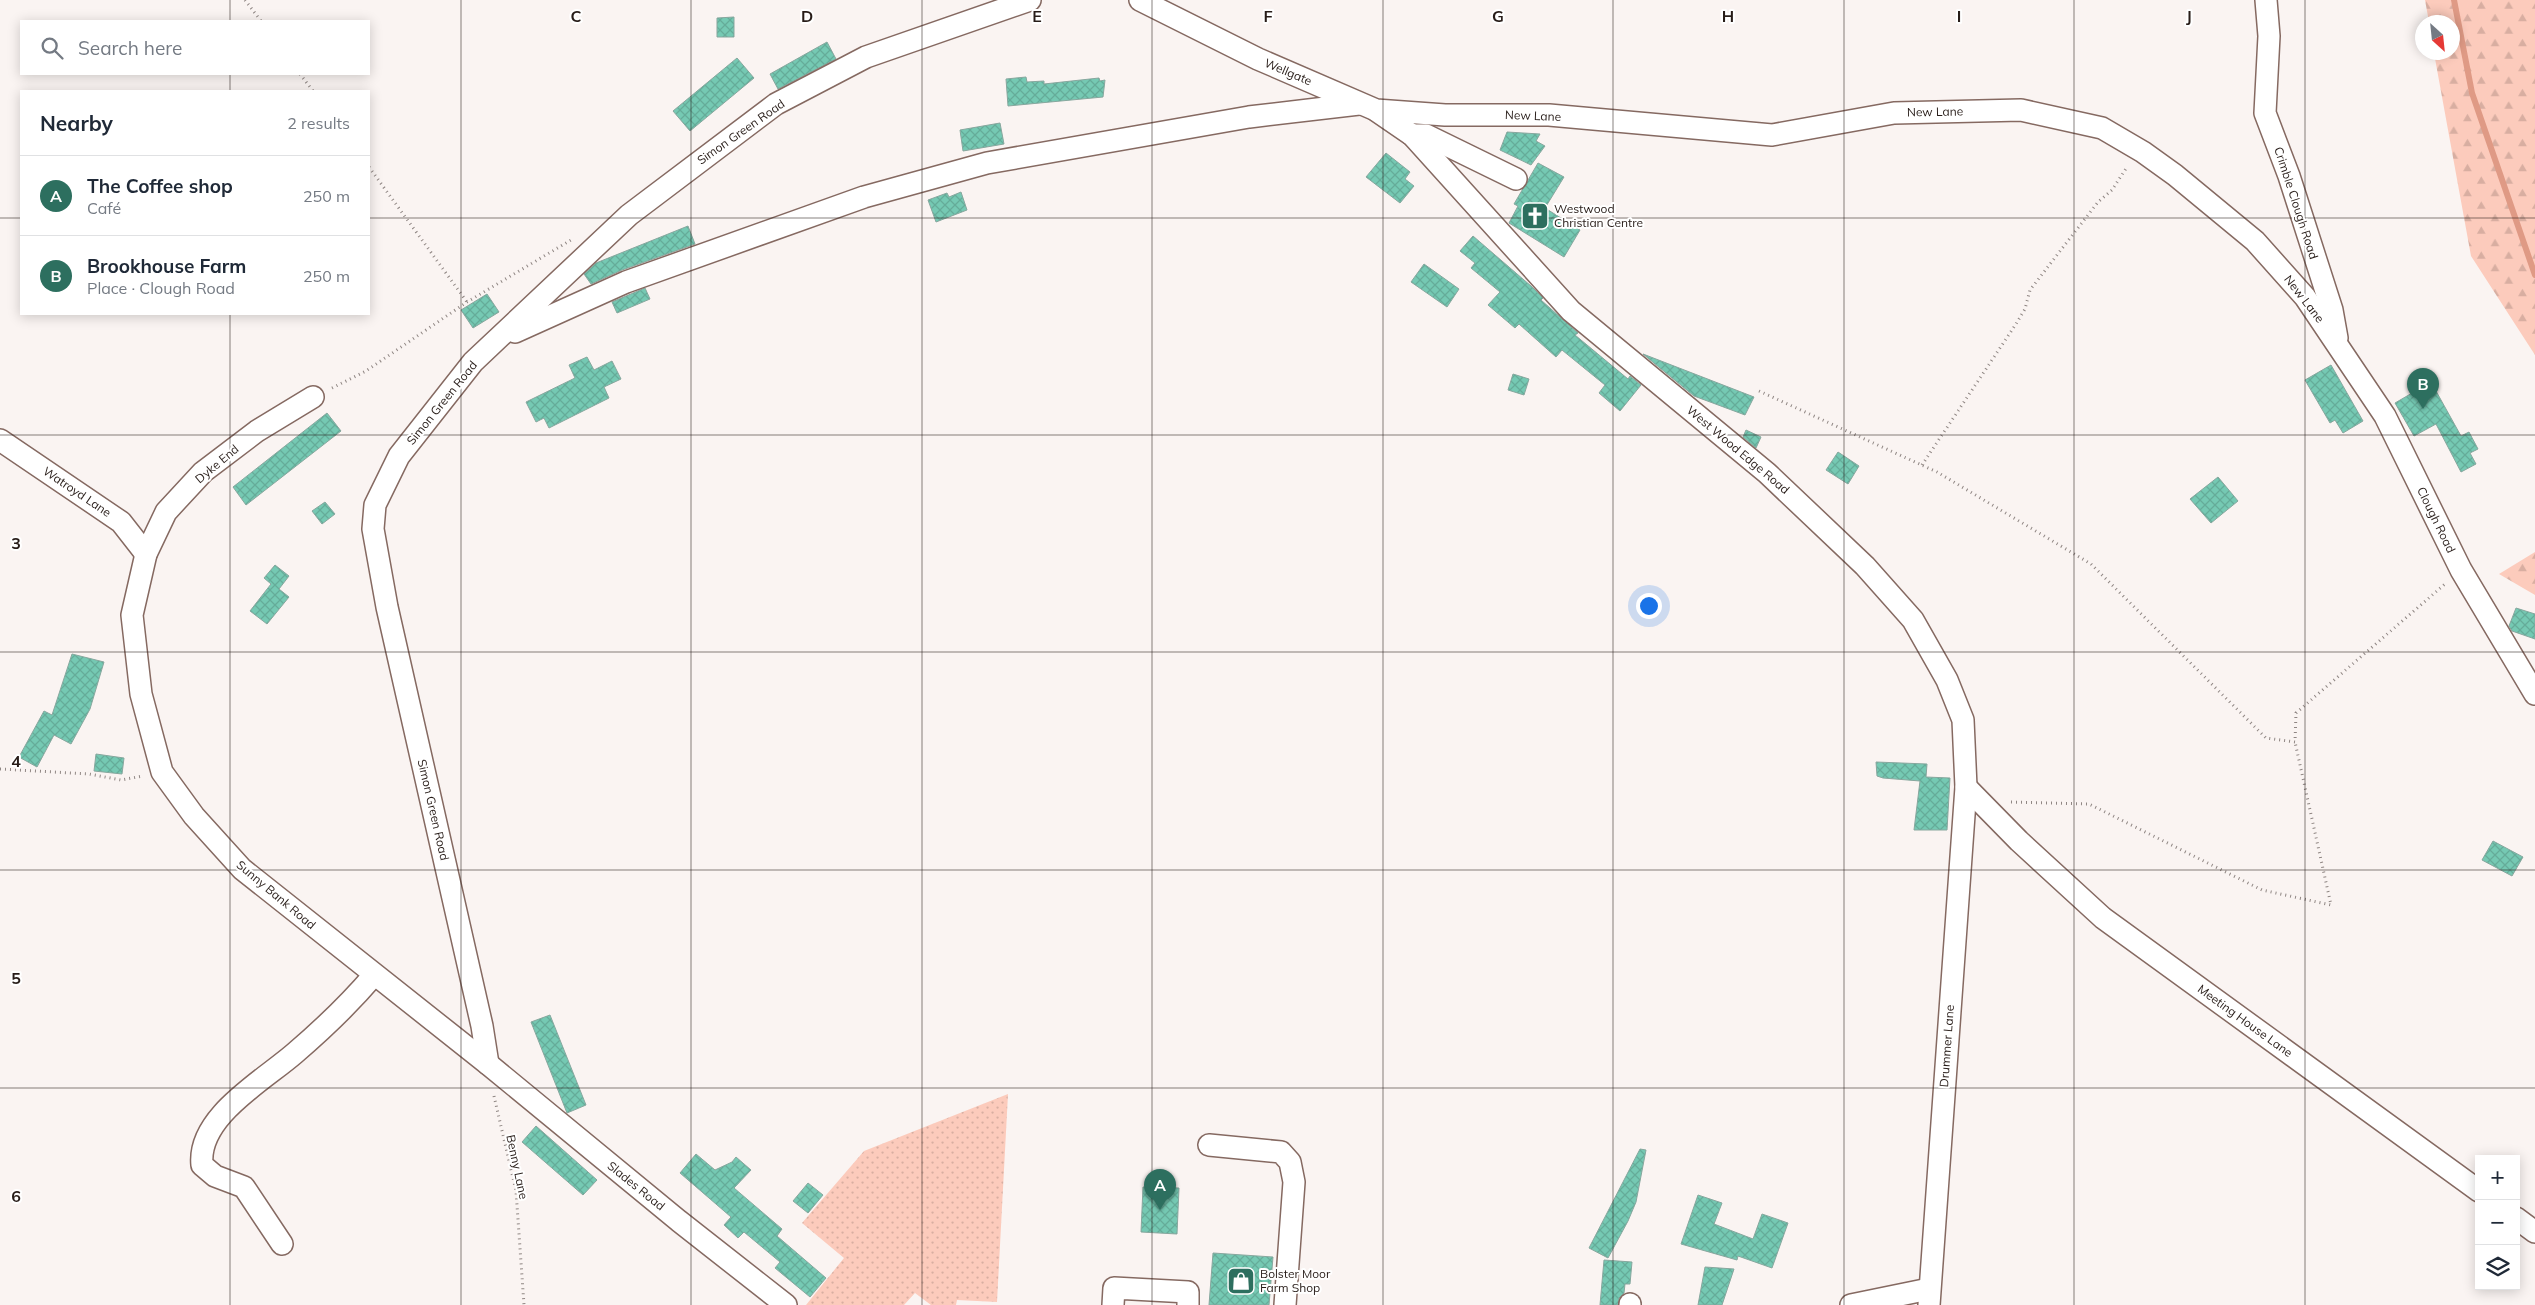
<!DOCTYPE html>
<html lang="en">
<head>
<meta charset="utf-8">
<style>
	:root { --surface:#fff; --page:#f2f2f3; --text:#1f2937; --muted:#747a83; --line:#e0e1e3; --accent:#2d6f5f }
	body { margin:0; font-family:Mulish,sans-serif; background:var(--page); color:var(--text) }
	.controls { position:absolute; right:15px; bottom:15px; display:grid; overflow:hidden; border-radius:0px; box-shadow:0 2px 12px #0003 }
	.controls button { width:45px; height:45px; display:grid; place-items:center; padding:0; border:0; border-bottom:1px solid var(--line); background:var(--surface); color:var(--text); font:25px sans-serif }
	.compass { position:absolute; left:2415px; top:15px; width:45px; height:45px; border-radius:50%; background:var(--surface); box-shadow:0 2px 12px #0003; rotate:153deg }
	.you { position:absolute; left:1648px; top:605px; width:18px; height:18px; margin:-12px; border:4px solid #fff; border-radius:50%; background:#1a73e8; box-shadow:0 0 0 8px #1a73e833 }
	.badge { display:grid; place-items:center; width:32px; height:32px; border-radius:50%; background:var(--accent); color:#fff; font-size:16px; font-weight:700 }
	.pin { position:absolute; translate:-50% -41px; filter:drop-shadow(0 1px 2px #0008) }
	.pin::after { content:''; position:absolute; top:26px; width:18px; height:15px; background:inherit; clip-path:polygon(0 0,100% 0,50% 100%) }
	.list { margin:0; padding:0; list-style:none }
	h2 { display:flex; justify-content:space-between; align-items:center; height:65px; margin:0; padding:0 20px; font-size:21px }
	h2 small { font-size:16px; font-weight:400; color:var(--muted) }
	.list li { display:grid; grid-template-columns:32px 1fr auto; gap:15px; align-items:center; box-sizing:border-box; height:80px; padding:0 20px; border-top:1px solid var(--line) }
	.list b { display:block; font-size:19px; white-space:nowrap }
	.list p { margin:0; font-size:16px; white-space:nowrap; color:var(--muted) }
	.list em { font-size:16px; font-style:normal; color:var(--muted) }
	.icon { flex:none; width:28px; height:28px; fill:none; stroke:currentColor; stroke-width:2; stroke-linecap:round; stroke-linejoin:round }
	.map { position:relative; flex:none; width:2535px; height:1305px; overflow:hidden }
	.search { position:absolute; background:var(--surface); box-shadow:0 2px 12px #0003; left:20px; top:20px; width:350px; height:55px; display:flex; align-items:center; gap:12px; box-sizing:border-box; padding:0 18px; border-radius:0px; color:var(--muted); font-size:19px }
	.panel { position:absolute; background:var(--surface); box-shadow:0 2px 12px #0003; left:20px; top:90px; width:350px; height:225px; border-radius:0px }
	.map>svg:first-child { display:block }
	.green { fill:url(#green-dots) }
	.forest { fill:url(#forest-firs) }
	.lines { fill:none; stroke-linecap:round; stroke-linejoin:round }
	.stream { stroke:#df9a85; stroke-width:6 }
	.building { fill:url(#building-cross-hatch); stroke:#87a79e }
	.minor-casing { stroke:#856961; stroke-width:24 }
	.path { stroke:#8f8683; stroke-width:3; stroke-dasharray:1 4; stroke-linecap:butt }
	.minor { stroke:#fff; stroke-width:21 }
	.grid { fill:none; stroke:#271c18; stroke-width:1; stroke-opacity:0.55 }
	.labels { text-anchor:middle; stroke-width:4; stroke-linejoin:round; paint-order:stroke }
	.street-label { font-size:12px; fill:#271c18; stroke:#fff }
	.poi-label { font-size:12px; fill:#271c18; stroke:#fff; text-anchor:start }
	.grid-label { font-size:16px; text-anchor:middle; font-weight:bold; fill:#271c18; stroke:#fff; stroke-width:4; stroke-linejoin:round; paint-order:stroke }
</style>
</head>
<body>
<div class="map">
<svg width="2535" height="1305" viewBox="0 0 2535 1305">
	<defs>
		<pattern id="green-dots" width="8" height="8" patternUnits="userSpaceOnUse" patternTransform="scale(1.25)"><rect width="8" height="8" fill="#fccbbc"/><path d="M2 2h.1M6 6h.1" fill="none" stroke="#d8aea1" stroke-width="1.8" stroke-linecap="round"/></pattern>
		<pattern id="forest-firs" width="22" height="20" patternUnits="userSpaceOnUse" patternTransform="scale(1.25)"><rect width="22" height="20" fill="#fccbbc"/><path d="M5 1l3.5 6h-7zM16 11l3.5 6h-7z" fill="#d8aea1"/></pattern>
		<pattern id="building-cross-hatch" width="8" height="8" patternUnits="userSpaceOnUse" patternTransform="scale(1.25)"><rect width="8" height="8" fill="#75c9b3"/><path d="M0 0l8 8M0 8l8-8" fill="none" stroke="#65ac99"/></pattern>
	</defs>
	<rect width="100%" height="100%" fill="#faf4f2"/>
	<path class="green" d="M1008,1094L997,1302L957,1300L956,1305H931L915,1293L904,1305H806L844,1258L802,1223L864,1151Z"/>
	<g class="forest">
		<path d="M2425,0H2535V355L2471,256L2434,53L2452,52V22H2429Z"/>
		<path d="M2535,552V595L2499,574Z"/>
	</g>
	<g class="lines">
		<path class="stream" d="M2454,0L2472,93L2535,275"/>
	</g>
	<g class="building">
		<path d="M734,17V37H717V18Z"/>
		<path d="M827,42L836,59L778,89L770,74Z"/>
		<path d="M737,58L754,78L690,131L673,111Z"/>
		<path d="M1026,77L1027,82L1044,81V84L1099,78L1100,81L1105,80L1103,97L1008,106L1006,79Z"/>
		<path d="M1000,123L1004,144L963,151L960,130Z"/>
		<path d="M1507,132L1540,134L1536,141L1545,146L1531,165L1500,150Z"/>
		<path d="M1386,153L1410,172L1405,179L1414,186L1400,203L1366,177Z"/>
		<path d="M1538,163L1564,177L1545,208L1580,230L1564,257L1509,223L1518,206L1514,204Z"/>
		<path d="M961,192L967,210L936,222L928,200L947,193L949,197Z"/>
		<path d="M688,226L695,244L622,270L591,284L584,274L596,263Z"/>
		<path d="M1473,236L1531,286L1543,298L1541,300L1578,333L1575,335L1628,379L1630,376L1641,385L1620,411L1599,393L1605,385L1562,350L1556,357L1519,324L1515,328L1488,305L1500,292L1471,268L1475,263L1460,251Z"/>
		<path d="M1424,264L1459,289L1447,307L1411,282Z"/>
		<path d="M645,288L650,299L617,313L612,302Z"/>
		<path d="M487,294L499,312L473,328L461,310Z"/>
		<path d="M1643,354L1754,397L1745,415L1694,396Z"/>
		<path d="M587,357L594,370L612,361L621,379L604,387L609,398L549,428L544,418L536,422L526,402L575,378L569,365Z"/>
		<path d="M2331,365L2363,421L2343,433L2335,420L2330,423L2305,380Z"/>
		<path d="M1513,374L1529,379L1524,395L1508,390Z"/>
		<path d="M2431,382L2461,436L2469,432L2478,449L2470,453L2476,464L2461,472L2436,424L2414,436L2395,403Z"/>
		<path d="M327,413L341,431L246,505L233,487Z"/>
		<path d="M1746,430L1761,437L1756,448L1743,437Z"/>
		<path d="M1838,452L1859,466L1848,484L1826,470Z"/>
		<path d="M2218,477L2238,501L2211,523L2190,499Z"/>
		<path d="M325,502L335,514L322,524L312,511Z"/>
		<path d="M275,565L289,576L279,589L289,597L267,624L250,611L271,584L264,578Z"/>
		<path d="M2516,608L2535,614V639L2512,631L2509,626Z"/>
		<path d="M72,654L104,662L90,709L71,744L54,735L37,767L19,757L44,711L52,715Z"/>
		<path d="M96,754L124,758L122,774L94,771Z"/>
		<path d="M1876,762L1927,764L1926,777L1950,778L1947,830H1914L1920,781L1883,778L1877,776Z"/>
		<path d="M2493,841L2523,857L2512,876L2482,860Z"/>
		<path d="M550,1015L586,1105L567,1113L531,1022Z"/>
		<path d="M536,1126L597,1180L583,1195L522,1142Z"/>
		<path d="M1640,1149L1646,1150L1636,1202L1628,1221L1608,1258L1589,1248Z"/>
		<path d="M696,1154L715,1170L732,1162L736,1157L751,1170L734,1188L782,1229L777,1236L826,1278L810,1297L775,1268L780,1262L744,1232L738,1238L724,1225L731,1217L680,1173Z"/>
		<path d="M808,1183L823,1195L808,1213L793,1201Z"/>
		<path d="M1143,1187L1179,1188L1177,1234L1141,1232Z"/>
		<path d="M1698,1195L1722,1203L1714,1224L1753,1239L1762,1214L1788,1223L1772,1268L1738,1256L1737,1260L1681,1244Z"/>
		<path d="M1213,1253L1273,1257L1269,1305H1209Z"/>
		<path d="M1604,1260L1632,1262L1630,1284H1625L1624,1293L1619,1298L1618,1305H1600Z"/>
		<path d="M1705,1267L1734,1269L1722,1305H1698Z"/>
	</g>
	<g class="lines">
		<g class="minor-casing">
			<g id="minor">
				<path d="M1140,0L1258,59L1376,110L1445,115H1549L1772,135L1894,113L2021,110L2102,128L2143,152L2175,175L2255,241L2305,297L2385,416L2461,570L2535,694"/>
				<path d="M2266,0L2269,36L2265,113L2289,176L2332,310L2337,338"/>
				<path d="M1377,111L1412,135L1571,311L1767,473L1865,566L1913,620L1947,680L1963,720L1966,787L1929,1305"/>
				<path d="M1412,135H1426L1516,179"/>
				<path d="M515,332L626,282L864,197L987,163L1249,117L1359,104"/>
				<path d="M313,397L257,431L203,472L166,512L146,554L132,615L141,694L162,772L194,816L242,869L488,1064L679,1221L786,1305"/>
				<path d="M0,440L121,522L146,554"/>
				<path d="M1966,787L2019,841L2103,918L2479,1191"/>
				<path d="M488,1064L482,1026L387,607L373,529L375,505L399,456L473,362L629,215L776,104L866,57L1030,0"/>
				<path d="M1209,1145L1281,1152L1290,1162L1294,1182L1285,1305"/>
				<path d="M2516,1218L2535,1232"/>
				<path d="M282,1244L244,1187L215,1176L202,1165C197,1117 263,1081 295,1053C323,1029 350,1003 374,975"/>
				<path d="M1113,1305L1114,1288L1188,1292V1305"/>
				<path d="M1630,1305V1304"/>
				<path d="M1851,1305L1929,1289"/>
			</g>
		</g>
		<g class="path">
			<path d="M245,0L261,21"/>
			<path d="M300,74L313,91"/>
			<path d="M369,167L467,302"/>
			<path d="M332,388L366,371L467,302L571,240"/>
			<path d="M1759,391L1937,472L2091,564L2266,738L2295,742L2296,713L2445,584"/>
			<path d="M1922,465L2016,324L2025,309L2030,290L2098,202L2112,190L2127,167"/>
			<path d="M0,769L89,774L121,780L143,776"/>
			<path d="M2011,802L2089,804L2262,890L2331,905L2295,742"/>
			<path d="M494,1096L516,1191L524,1305"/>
		</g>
		<use href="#minor" class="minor"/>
	</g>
	<path class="grid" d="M230,0V21M461,0V1305M691,0V1305M922,0V1305M1152,0V1305M1383,0V1305M1613,0V1305M1844,0V1305M2074,0V1305M2305,0V1305M230,74V91M0,218H21M369,218H2535M230,314V1305M0,435H2535M0,652H2535M0,870H2535M0,1088H2535"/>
	<defs>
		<g id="church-square" transform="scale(1.4375)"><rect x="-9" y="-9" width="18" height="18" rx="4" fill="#2d6f5f" stroke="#fff"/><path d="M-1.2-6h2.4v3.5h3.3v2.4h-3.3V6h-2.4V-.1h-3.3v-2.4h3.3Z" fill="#fff"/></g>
		<g id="shop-square" transform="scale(1.4375)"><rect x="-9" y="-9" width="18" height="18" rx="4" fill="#2d6f5f" stroke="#fff"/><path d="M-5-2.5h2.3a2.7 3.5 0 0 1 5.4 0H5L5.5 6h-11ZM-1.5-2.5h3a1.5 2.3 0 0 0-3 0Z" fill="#fff"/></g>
	</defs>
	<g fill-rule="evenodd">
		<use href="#church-square" x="1535" y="216"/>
		<use href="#shop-square" x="1241" y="1281"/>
	</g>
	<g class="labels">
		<g class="street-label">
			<text transform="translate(1288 72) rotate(23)" y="4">Wellgate</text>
			<text transform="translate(1935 112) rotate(-1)" y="4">New Lane</text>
			<text transform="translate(1533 116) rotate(2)" y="4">New Lane</text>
			<text transform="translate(741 132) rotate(-35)" y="4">Simon Green Road</text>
			<text transform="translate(2296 203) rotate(72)" y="4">Crimble Clough Road</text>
			<text transform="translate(2304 299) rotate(52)" y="4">New Lane</text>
			<text transform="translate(442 403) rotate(-51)" y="4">Simon Green Road</text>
			<text transform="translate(1738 450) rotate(40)" y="4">West Wood Edge Road</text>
			<text transform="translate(217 464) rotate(-40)" y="4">Dyke End</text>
			<text transform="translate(77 492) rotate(34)" y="4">Watroyd Lane</text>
			<text transform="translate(2436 520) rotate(64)" y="4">Clough Road</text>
			<text transform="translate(433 810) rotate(77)" y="4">Simon Green Road</text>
			<text transform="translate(276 895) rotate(40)" y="4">Sunny Bank Road</text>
			<text transform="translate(2245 1021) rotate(36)" y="4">Meeting House Lane</text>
			<text transform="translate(1947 1046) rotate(-86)" y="4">Drummer Lane</text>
			<text transform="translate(517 1167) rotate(78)" y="4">Benny Lane</text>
			<text transform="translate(636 1186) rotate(39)" y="4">Slades Road</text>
		</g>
		<g class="poi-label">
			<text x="1554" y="213">Westwood<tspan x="1554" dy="14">Christian Centre</tspan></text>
			<text x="1260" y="1278">Bolster Moor<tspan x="1260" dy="14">Farm Shop</tspan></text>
		</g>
	</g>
	<g class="grid-label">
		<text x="576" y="22">C</text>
		<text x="807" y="22">D</text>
		<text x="1037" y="22">E</text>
		<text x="1268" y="22">F</text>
		<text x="1498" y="22">G</text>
		<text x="1728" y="22">H</text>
		<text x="1959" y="22">I</text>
		<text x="2189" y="22">J</text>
		<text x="16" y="549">3</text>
		<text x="16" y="767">4</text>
		<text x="16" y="984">5</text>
		<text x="16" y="1202">6</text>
	</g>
</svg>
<div class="controls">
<button>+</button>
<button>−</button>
<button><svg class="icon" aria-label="layers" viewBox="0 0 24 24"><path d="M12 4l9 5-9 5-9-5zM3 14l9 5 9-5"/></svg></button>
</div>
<svg class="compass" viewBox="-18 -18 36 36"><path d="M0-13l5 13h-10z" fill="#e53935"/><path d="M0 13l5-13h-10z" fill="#747a83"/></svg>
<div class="you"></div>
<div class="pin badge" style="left:1160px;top:1210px">A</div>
<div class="pin badge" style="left:2423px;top:409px">B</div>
<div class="search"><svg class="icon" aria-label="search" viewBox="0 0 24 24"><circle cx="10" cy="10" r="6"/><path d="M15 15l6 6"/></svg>Search here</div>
<section class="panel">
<h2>Nearby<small>2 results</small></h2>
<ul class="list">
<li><span class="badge">A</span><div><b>The Coffee shop</b><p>Café</p></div><em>250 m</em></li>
<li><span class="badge">B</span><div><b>Brookhouse Farm</b><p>Place · Clough Road</p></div><em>250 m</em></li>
</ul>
</section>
</div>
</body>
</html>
